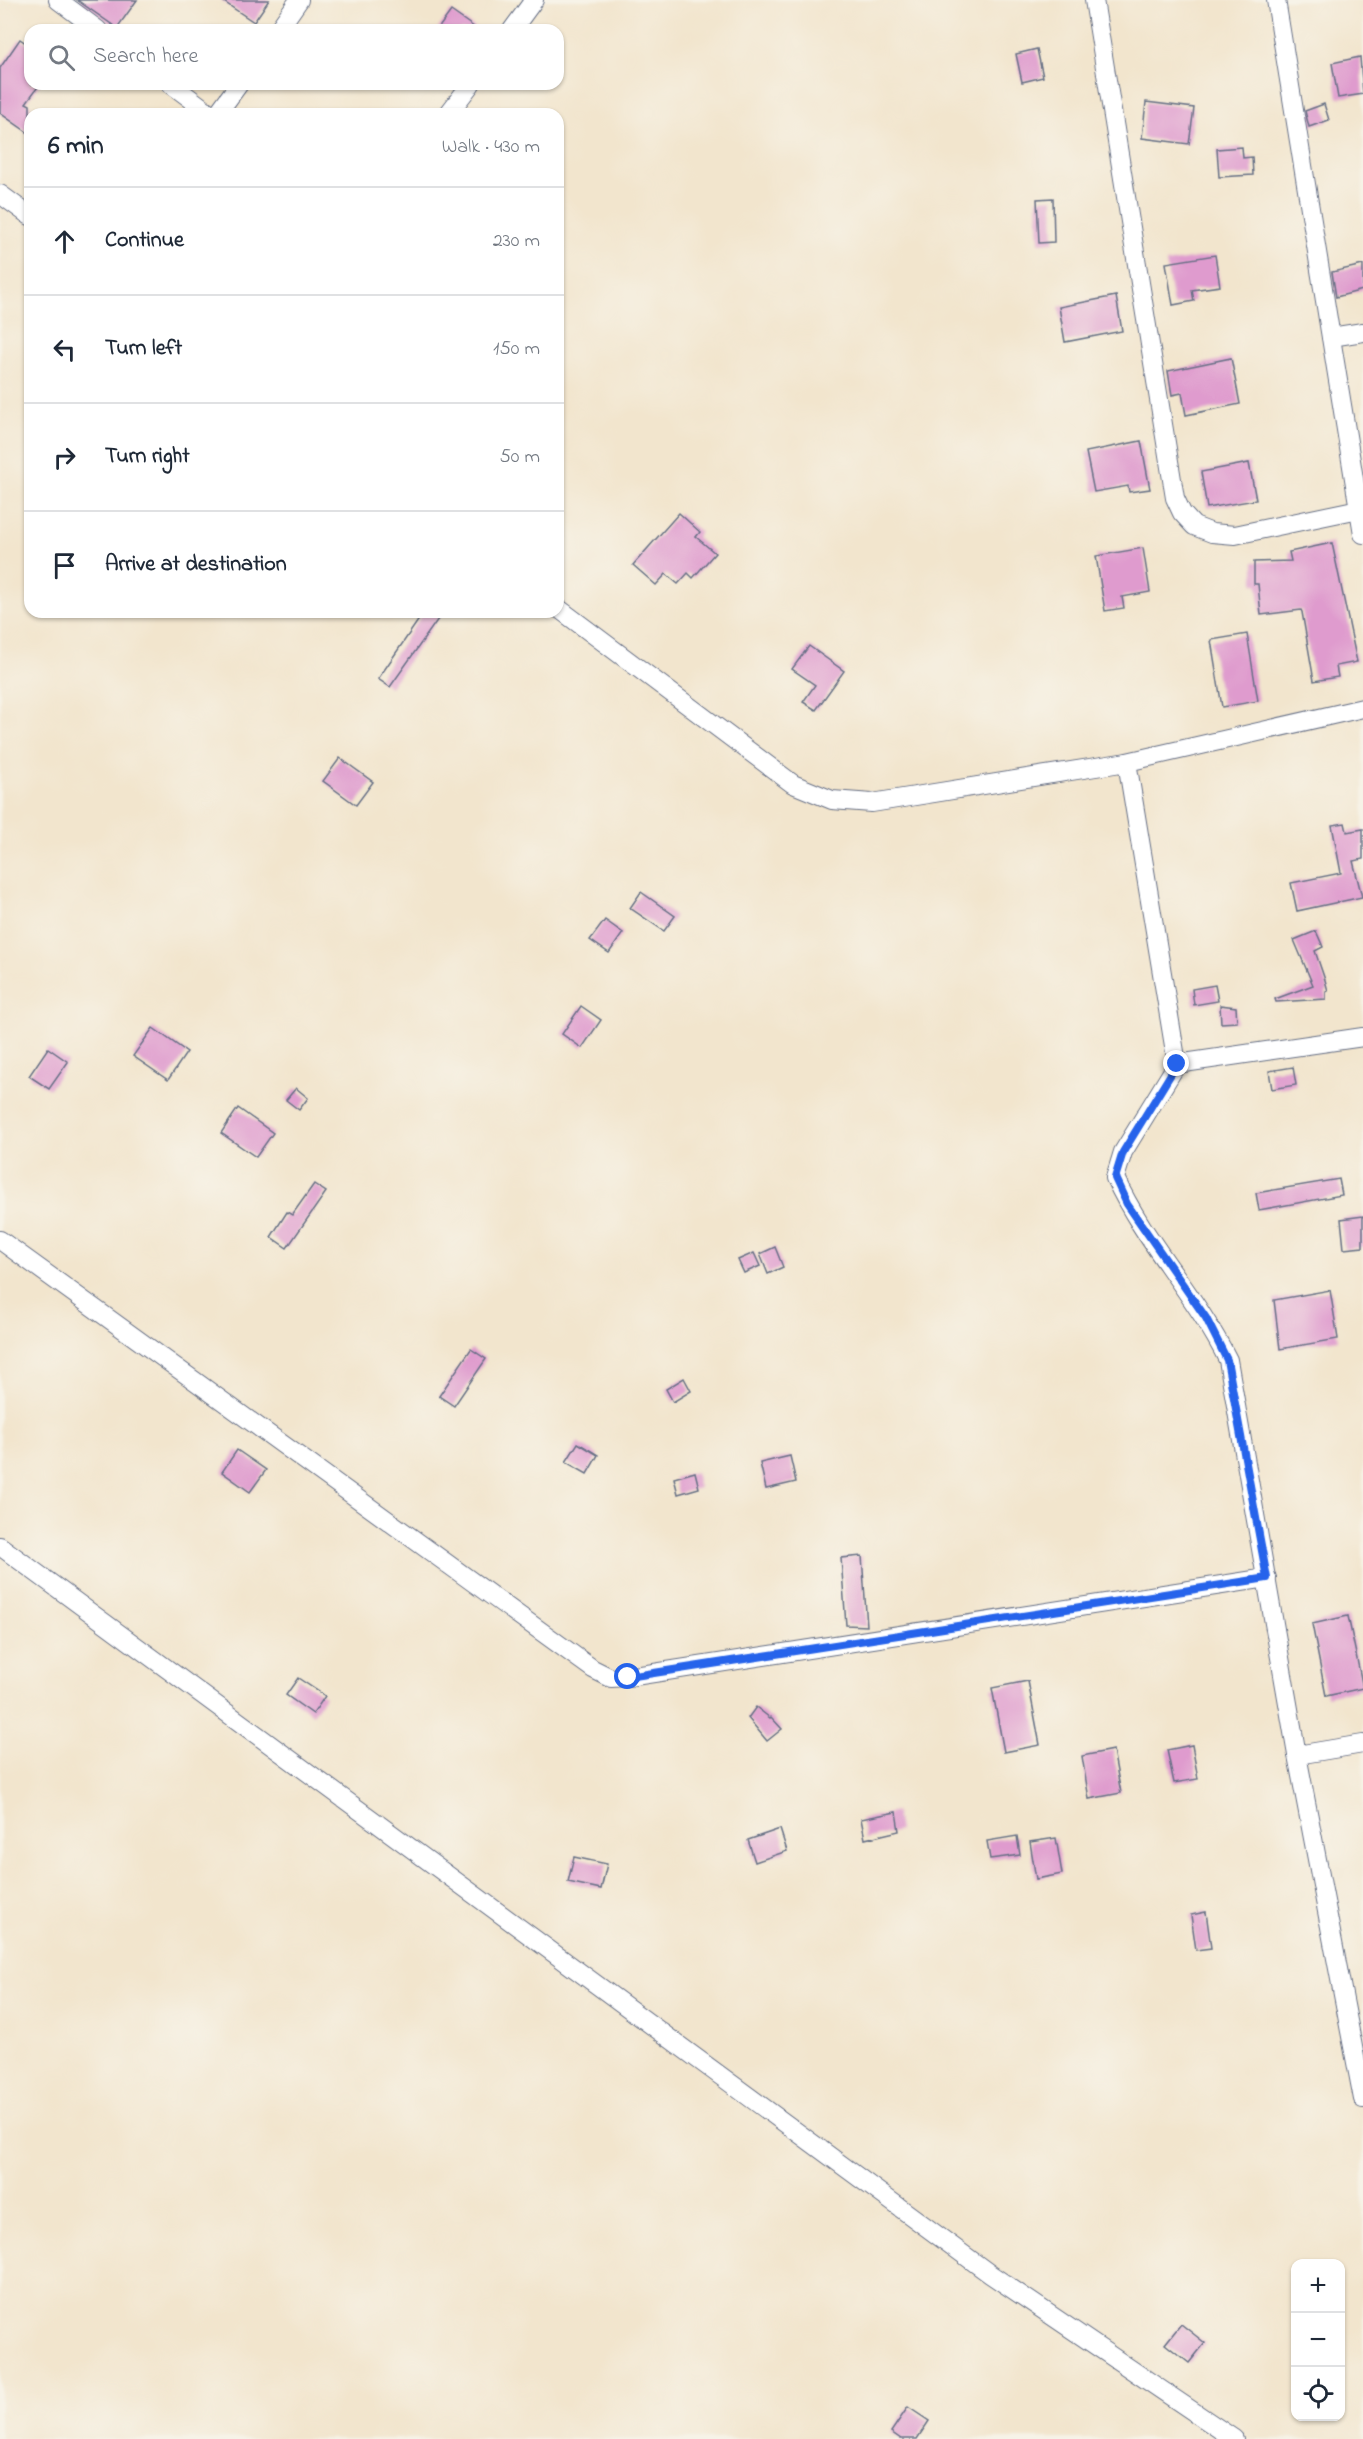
<!DOCTYPE html>
<html lang="en">
<head>
<meta charset="utf-8">
<style>
	:root { --surface:#fff; --page:#f2f2f3; --text:#1f2937; --muted:#747a83; --line:#e0e1e3 }
	body { margin:0; font-family:"Indie Flower",sans-serif; background:var(--page); color:var(--text) }
	.controls { position:absolute; right:18px; bottom:18px; display:grid; overflow:hidden; border-radius:12px; box-shadow:0 2px 4px #0004 }
	.controls button { width:54px; height:54px; display:grid; place-items:center; padding:0; border:0; border-bottom:2px solid var(--line); background:var(--surface); color:var(--text); font:30px sans-serif }
	.stop { position:absolute; width:18px; height:18px; margin:-14px; border:4px solid #2563eb; border-radius:50%; background:#fff }
	.stop.end { background:#2563eb; border-color:#fff; box-shadow:0 2px 6px #0008 }
	.list { margin:0; padding:0; list-style:none }
	h2 { display:flex; justify-content:space-between; align-items:center; height:78px; margin:0; padding:0 24px; font-size:26px }
	h2 small { font-size:20px; font-weight:400; color:var(--muted) }
	.list li { display:grid; grid-template-columns:39px 1fr auto; gap:18px; align-items:center; box-sizing:border-box; height:108px; padding:0 24px; border-top:2px solid var(--line) }
	.list b { display:block; font-size:22px; white-space:nowrap }
	.list em { font-size:20px; font-style:normal; color:var(--muted) }
	.icon { flex:none; width:33px; height:33px; fill:none; stroke:currentColor; stroke-width:2; stroke-linecap:round; stroke-linejoin:round }
	.map { position:relative; flex:none; width:1363px; height:2439px; overflow:hidden }
	.search { position:absolute; background:var(--surface); box-shadow:0 2px 4px #0004; left:24px; top:24px; width:540px; height:66px; display:flex; align-items:center; gap:15px; box-sizing:border-box; padding:0 21px; border-radius:18px; color:var(--muted); font-size:22px }
	.panel { position:absolute; background:var(--surface); box-shadow:0 2px 4px #0004; left:24px; top:108px; width:540px; height:510px; border-radius:18px }
	.map>svg:first-child { display:block }
	.building { fill:#df9bce }
	.lines { fill:none; stroke-linecap:round; stroke-linejoin:round }
	.minor-casing { stroke:#666f85; stroke-width:20 }
	.minor { stroke:#fff; stroke-width:18 }
	.route { stroke:#2563eb; stroke-width:8 }
</style>
</head>
<body>
<div class="map">
<svg width="1363" height="2439" viewBox="0 0 1363 2439">
	<rect width="100%" height="100%" fill="#f7f3e8"/>
	<filter id="ink" filterUnits="userSpaceOnUse"><feTurbulence type="fractalNoise" baseFrequency=".0167" numOctaves="2"/><feDisplacementMap in="SourceGraphic" scale="12" xChannelSelector="R" yChannelSelector="G"/><feConvolveMatrix kernelMatrix="1 2 1 2 8 2 1 2 1" color-interpolation-filters="sRGB"/></filter>
	<filter id="wash" filterUnits="userSpaceOnUse"><feTurbulence type="fractalNoise" baseFrequency=".008" numOctaves="4" result="noise"/><feDisplacementMap in="SourceGraphic" scale="24" xChannelSelector="R" yChannelSelector="G"/><feGaussianBlur stdDeviation="1.35" result="paint"/><feColorMatrix in="noise" values="0 0 0 0 0 0 0 0 0 0 0 0 0 0 0 0 0 1.4 0 .05"/><feComposite in="paint" operator="in"/></filter>
	<g filter="url(#wash)">
		<rect width="100%" height="100%" fill="#f2e5cd"/>
		<g id="blocks">
			<g class="building">
				<path d="M77,0H137L117,28Z"/>
				<path d="M221,0H269L254,22Z"/>
				<path d="M451,11L478,30H437Z"/>
				<path d="M20,39L30,46V84H40L26,103L30,105V134L0,113V68Z"/>
				<path d="M1037,49L1043,77L1022,82L1016,54Z"/>
				<path d="M1360,57L1363,94L1338,98L1332,63Z"/>
				<path d="M1146,102L1194,108L1189,144L1142,138Z"/>
				<path d="M1324,104L1329,120L1309,127L1305,111Z"/>
				<path d="M1242,147L1243,158L1252,157L1253,175L1219,177L1217,149Z"/>
				<path d="M1053,198L1054,242L1039,243L1037,199Z"/>
				<path d="M1215,255L1220,286L1192,290L1194,301L1173,305L1166,263Z"/>
				<path d="M1363,265V290L1336,297L1332,272Z"/>
				<path d="M1116,296L1122,331L1065,342L1059,307Z"/>
				<path d="M1231,358L1240,404L1186,415L1182,393L1172,395L1168,371Z"/>
				<path d="M1141,441L1150,489L1129,492L1128,486L1094,492L1086,452Z"/>
				<path d="M1249,463L1256,500L1207,508L1201,472Z"/>
				<path d="M679,513L700,532L696,537L715,553L693,578L688,573L678,584L666,574L656,585L633,565Z"/>
				<path d="M1332,543L1357,662L1336,666L1338,677L1314,681L1302,612L1301,610L1261,615L1258,584H1254V562L1291,561L1289,552Z"/>
				<path d="M1143,548L1150,592L1122,597L1124,608L1105,611L1096,556Z"/>
				<path d="M424,612H443L390,687L378,679Z"/>
				<path d="M1247,634L1258,701L1222,707L1211,640Z"/>
				<path d="M809,646L844,671L816,710L803,702L815,685L792,669Z"/>
				<path d="M340,758L373,782L356,805L323,781Z"/>
				<path d="M1345,823L1347,832L1363,829V859L1353,861L1362,897L1297,911L1291,883L1341,873L1332,825Z"/>
				<path d="M641,892L675,916L664,931L630,908Z"/>
				<path d="M605,920L623,933L609,953L590,940Z"/>
				<path d="M1316,931L1323,947L1315,951L1325,980L1328,991L1326,992V999L1276,1002L1275,999L1313,985L1294,940Z"/>
				<path d="M1215,985L1218,1001L1194,1005L1192,989Z"/>
				<path d="M1220,1005L1236,1007L1237,1022L1221,1023Z"/>
				<path d="M581,1006L601,1020L582,1048L562,1034Z"/>
				<path d="M153,1028L187,1052L168,1080L133,1056Z"/>
				<path d="M48,1048L68,1062L49,1089L29,1076Z"/>
				<path d="M1293,1067L1296,1085L1272,1089L1269,1071Z"/>
				<path d="M296,1088L308,1098L299,1110L286,1100Z"/>
				<path d="M238,1108L273,1133L256,1157L221,1133Z"/>
				<path d="M1339,1179L1342,1195L1259,1210L1256,1193Z"/>
				<path d="M314,1184L326,1192L287,1248L271,1237L287,1212L292,1215Z"/>
				<path d="M1363,1216V1247L1344,1249L1341,1219Z"/>
				<path d="M775,1247L783,1267L768,1274L760,1254Z"/>
				<path d="M754,1253L760,1266L744,1273L738,1260Z"/>
				<path d="M1330,1290L1338,1339L1280,1349L1274,1300Z"/>
				<path d="M471,1349L486,1359L454,1406L439,1396Z"/>
				<path d="M684,1378L691,1391L673,1402L666,1389Z"/>
				<path d="M578,1443L598,1455L587,1474L566,1462Z"/>
				<path d="M237,1450L266,1470L250,1492L222,1472Z"/>
				<path d="M790,1456L796,1482L766,1489L760,1463Z"/>
				<path d="M695,1472L699,1488L678,1494L674,1478Z"/>
				<path d="M862,1556L867,1626L846,1625L841,1558Z"/>
				<path d="M1348,1616L1363,1688L1326,1696L1312,1624Z"/>
				<path d="M298,1678L325,1696L313,1714L286,1695Z"/>
				<path d="M1028,1681L1040,1745L1004,1752L992,1688Z"/>
				<path d="M756,1707L770,1718L771,1717L782,1729L767,1741L748,1718Z"/>
				<path d="M1192,1745L1198,1779L1174,1783L1167,1750Z"/>
				<path d="M1113,1750L1121,1793L1089,1799L1082,1756Z"/>
				<path d="M896,1812L899,1831L865,1839L861,1819Z"/>
				<path d="M780,1829L787,1851L755,1862L748,1840Z"/>
				<path d="M1017,1836L1020,1855L990,1859L987,1841Z"/>
				<path d="M1056,1838L1062,1874L1036,1879L1030,1842Z"/>
				<path d="M574,1857L607,1864L601,1889L568,1882Z"/>
				<path d="M1206,1912L1211,1948L1196,1950L1191,1915Z"/>
				<path d="M1181,2324L1205,2343L1189,2363L1165,2344Z"/>
				<path d="M908,2407L929,2421L917,2439H901L891,2432Z"/>
			</g>
		</g>
	</g>
	<g filter="url(#ink)">
		<use href="#blocks" fill-opacity="0" stroke="#666f85" stroke-width="1.5"/>
		<g class="lines">
			<g class="minor-casing">
				<g id="minor">
					<path d="M58,0L98,30"/>
					<path d="M1094,0L1175,498L1182,513L1194,526L1212,533L1235,535L1359,509"/>
					<path d="M1276,0L1363,534"/>
					<path d="M278,30L299,0"/>
					<path d="M512,30L534,0"/>
					<path d="M171,84L211,114"/>
					<path d="M217,114L239,84"/>
					<path d="M448,114L471,84"/>
					<path d="M0,194L30,216"/>
					<path d="M1331,337L1363,332"/>
					<path d="M558,608L793,784L832,800L872,803L1127,762L1363,708"/>
					<path d="M1127,762L1177,1064L1363,1037"/>
					<path d="M1177,1064L1123,1152L1115,1178C1145,1243 1196,1295 1228,1360L1297,1755L1363,2099"/>
					<path d="M0,1240L593,1669L611,1678L628,1677L1267,1578"/>
					<path d="M0,1546L990,2274L1234,2439"/>
					<path d="M1297,1755L1363,1744"/>
				</g>
			</g>
			<use href="#minor" class="minor"/>
		</g>
	</g>
	<g class="lines" filter="url(#ink)">
		<path class="route" d="M628,1677L1267,1578L1227,1360L1206,1318L1127,1204L1115,1178L1123,1152L1177,1064"/>
	</g>
</svg>
<div class="controls">
<button>+</button>
<button>−</button>
<button><svg class="icon" aria-label="locate" viewBox="0 0 24 24"><circle cx="12" cy="12" r="6"/><path d="M12 2v4M12 18v4M2 12h4M18 12h4"/></svg></button>
</div>
<div class="stop" style="left:628px;top:1677px"></div>
<div class="stop end" style="left:1177px;top:1064px"></div>
<div class="search"><svg class="icon" aria-label="search" viewBox="0 0 24 24"><circle cx="10" cy="10" r="6"/><path d="M15 15l6 6"/></svg>Search here</div>
<section class="panel">
<h2>6 min<small>Walk · 430 m</small></h2>
<ul class="list">
<li><svg class="icon" aria-label="ahead" viewBox="0 0 24 24"><path d="M12 20V5M6 11l6-6 6 6"/></svg><div><b>Continue</b></div><em>230 m</em></li>
<li><svg class="icon" aria-label="left" viewBox="0 0 24 24"><path d="M17 20v-9H6M10 6l-5 5 5 5"/></svg><div><b>Turn left</b></div><em>150 m</em></li>
<li><svg class="icon" aria-label="right" viewBox="0 0 24 24"><path d="M7 20v-9h11M14 6l5 5-5 5"/></svg><div><b>Turn right</b></div><em>50 m</em></li>
<li><svg class="icon" aria-label="arrive" viewBox="0 0 24 24"><path d="M6 21V4h12l-3 4 3 4H6"/></svg><div><b>Arrive at destination</b></div></li>
</ul>
</section>
</div>
</body>
</html>
